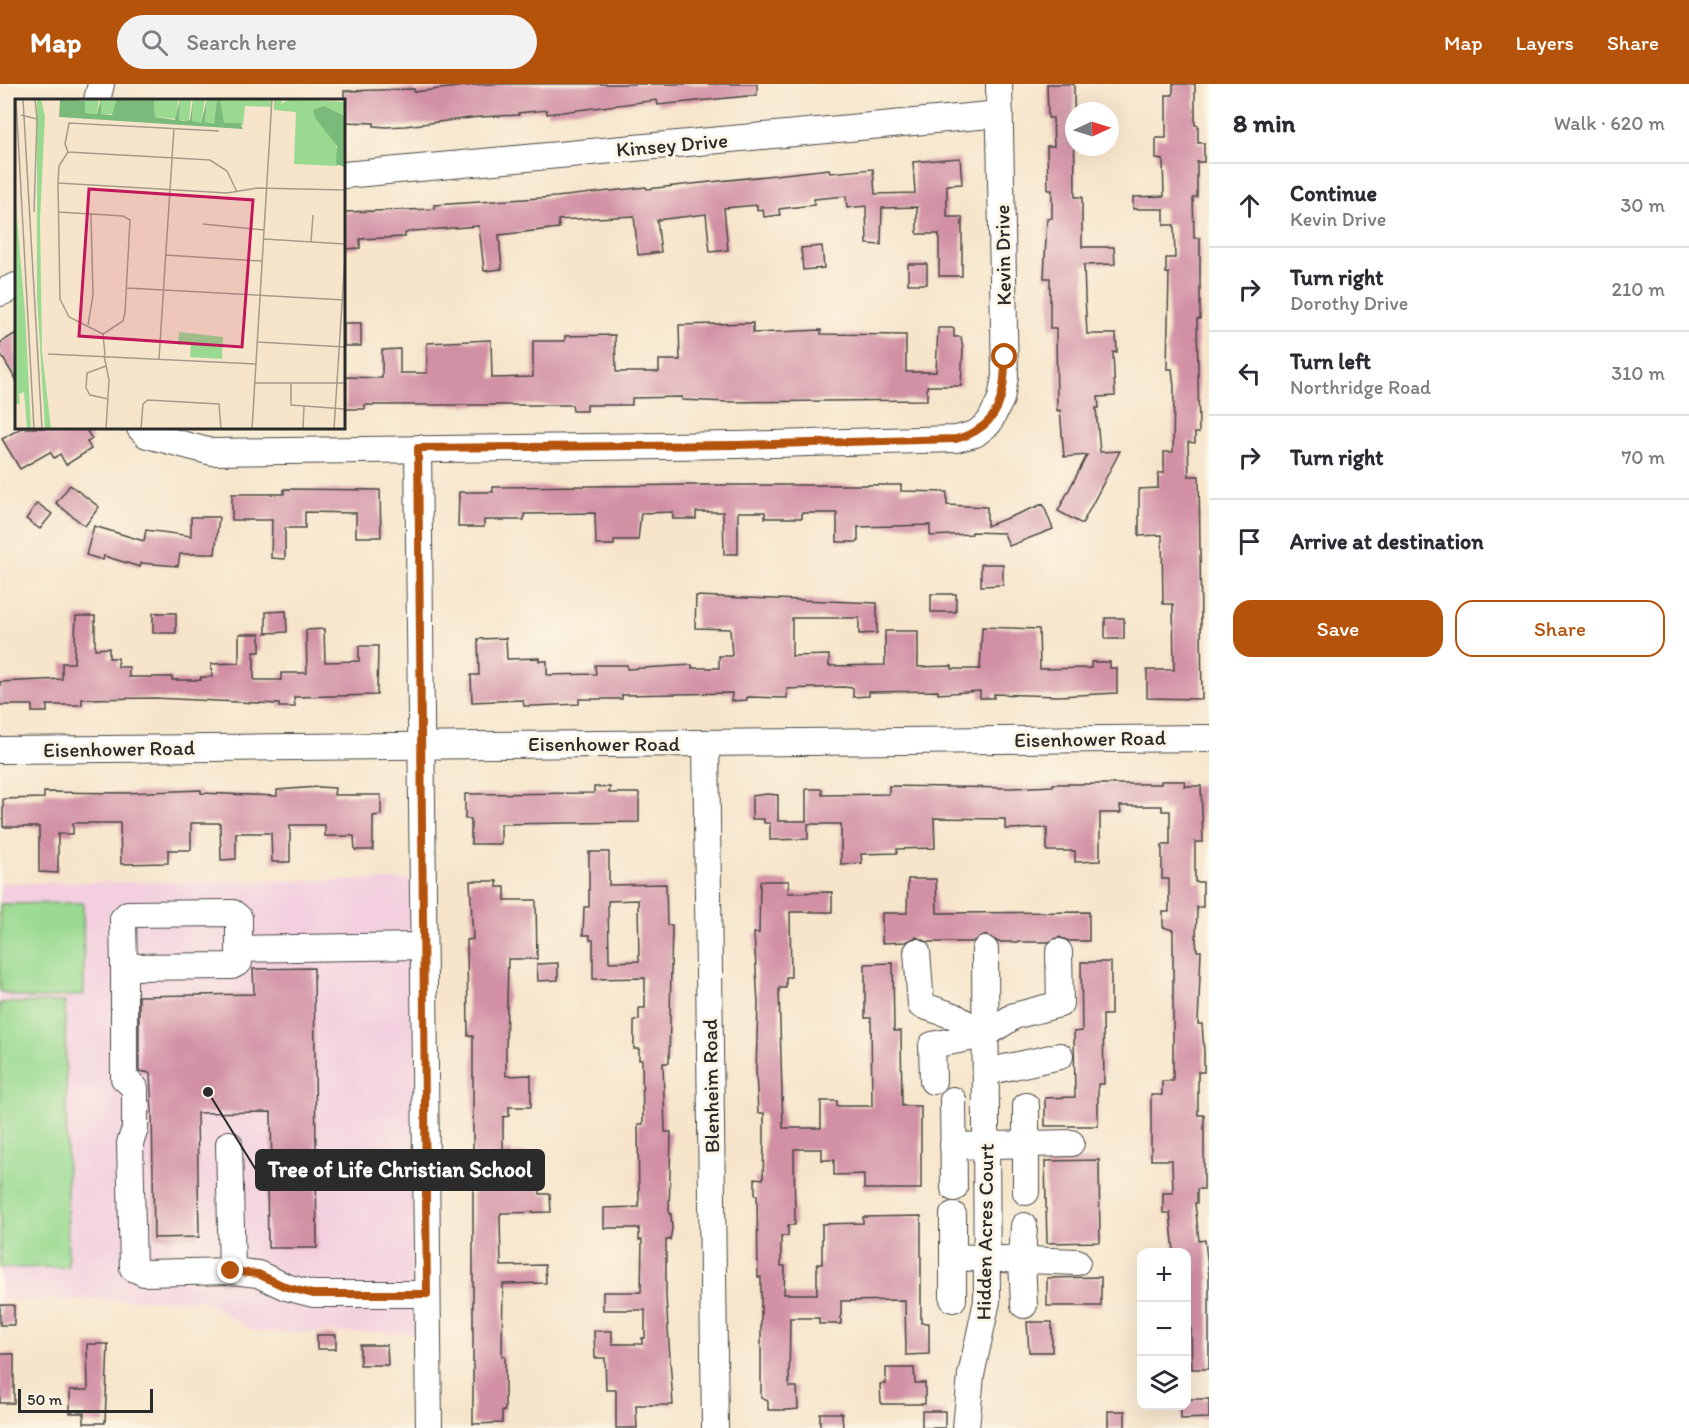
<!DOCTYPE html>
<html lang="en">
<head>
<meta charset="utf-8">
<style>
	:root { --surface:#fff; --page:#f2f2f3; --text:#2b2b33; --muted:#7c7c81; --line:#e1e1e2; --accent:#b45309 }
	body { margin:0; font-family:Itim,sans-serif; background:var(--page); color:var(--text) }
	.controls { position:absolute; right:18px; bottom:18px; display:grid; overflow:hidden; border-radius:12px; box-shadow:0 6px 24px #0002 }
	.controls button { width:54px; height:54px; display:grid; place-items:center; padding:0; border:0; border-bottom:2px solid var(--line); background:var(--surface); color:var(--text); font:30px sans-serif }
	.compass { position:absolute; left:1065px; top:18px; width:54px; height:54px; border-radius:50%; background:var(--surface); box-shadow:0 6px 24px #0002; rotate:86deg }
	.scale { position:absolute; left:18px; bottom:15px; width:135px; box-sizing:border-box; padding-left:6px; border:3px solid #2b2b2b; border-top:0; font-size:16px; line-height:21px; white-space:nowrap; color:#2b2b2b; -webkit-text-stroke:4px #fcf5e5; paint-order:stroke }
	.stop { position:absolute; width:18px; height:18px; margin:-14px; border:4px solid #b45309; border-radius:50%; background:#fff }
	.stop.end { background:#b45309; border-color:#fff; box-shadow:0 2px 6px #0008 }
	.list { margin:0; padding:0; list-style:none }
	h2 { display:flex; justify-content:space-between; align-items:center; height:78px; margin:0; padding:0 24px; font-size:26px }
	h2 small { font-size:20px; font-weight:400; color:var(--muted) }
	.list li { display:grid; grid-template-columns:39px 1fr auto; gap:18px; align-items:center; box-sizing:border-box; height:84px; padding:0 24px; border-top:2px solid var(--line) }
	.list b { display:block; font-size:22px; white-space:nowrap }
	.list p { margin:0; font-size:20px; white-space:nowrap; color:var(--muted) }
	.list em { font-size:20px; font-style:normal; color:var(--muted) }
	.actions { display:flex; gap:12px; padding:18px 24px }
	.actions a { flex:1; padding:14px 0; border:2px solid var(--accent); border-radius:18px; text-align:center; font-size:21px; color:var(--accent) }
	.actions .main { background:var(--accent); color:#fff }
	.icon { flex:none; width:33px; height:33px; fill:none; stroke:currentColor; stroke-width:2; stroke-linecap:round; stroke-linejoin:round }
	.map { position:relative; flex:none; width:1209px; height:1344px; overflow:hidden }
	header { display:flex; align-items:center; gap:36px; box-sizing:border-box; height:84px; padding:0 30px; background:var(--accent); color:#fff }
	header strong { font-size:28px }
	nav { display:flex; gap:33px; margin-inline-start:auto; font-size:21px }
	.search { width:420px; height:54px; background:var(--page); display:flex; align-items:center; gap:15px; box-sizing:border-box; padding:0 21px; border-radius:33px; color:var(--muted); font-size:22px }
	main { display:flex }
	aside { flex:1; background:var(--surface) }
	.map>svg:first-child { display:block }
	.built { fill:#f3cfdf }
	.garden { fill:#99da90; stroke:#62825e; stroke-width:1.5 }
	.building { fill:#d290a5; fill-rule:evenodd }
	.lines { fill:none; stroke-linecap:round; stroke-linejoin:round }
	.minor-casing { stroke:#494743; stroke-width:28 }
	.minor { stroke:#fff; stroke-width:26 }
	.route { stroke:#b45309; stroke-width:8 }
	.labels { text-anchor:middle; stroke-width:6; stroke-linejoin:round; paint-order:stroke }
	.street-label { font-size:21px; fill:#2b2b2b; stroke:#fcf5e5 }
	.inset-road { fill:none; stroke:#a59b8b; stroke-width:1.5 }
	.view { fill:#c2185b; fill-opacity:0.15; stroke:#c2185b; stroke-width:3 }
	.inset-edge { fill:none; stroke:#2b2b2b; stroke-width:3 }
	.leader { fill:none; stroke:#2b2b2b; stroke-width:2 }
	.callout-dot { fill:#2b2b2b; stroke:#fcf5e5; stroke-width:2 }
	.callout { fill:#2b2b2b; stroke:#2b2b2b; stroke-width:2 }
	.callout-label { font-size:22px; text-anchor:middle; font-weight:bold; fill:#fff }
</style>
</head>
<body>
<header>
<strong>Map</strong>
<div class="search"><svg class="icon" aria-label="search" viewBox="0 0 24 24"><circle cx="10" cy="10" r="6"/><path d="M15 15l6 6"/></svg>Search here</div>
<nav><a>Map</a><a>Layers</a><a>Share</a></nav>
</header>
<main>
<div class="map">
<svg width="1209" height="1344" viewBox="0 0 1209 1344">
	<rect width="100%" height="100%" fill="#fcf5e5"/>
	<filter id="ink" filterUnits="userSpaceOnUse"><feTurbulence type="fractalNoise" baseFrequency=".0167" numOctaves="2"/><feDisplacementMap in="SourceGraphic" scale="12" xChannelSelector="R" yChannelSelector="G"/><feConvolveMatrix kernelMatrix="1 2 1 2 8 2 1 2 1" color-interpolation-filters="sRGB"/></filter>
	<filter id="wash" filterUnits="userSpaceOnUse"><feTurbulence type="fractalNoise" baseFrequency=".008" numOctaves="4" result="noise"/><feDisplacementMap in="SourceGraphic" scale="24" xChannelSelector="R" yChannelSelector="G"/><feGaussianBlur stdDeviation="1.35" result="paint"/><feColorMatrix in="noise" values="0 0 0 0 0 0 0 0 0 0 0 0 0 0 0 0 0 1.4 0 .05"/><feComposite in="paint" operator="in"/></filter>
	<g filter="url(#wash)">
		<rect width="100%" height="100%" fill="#f6e5cb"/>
		<path class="built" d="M413,796L419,1249L256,1248L201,1216H0V799Z"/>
		<g class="garden">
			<path d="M83,819L84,910C55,914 28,918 0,907V820Z"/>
			<path d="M65,918L68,1183L0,1184V919Z"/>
		</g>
		<g id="blocks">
			<g class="building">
				<path d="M484,0H757V11L658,21L657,16L547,30V26L518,29L519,31L479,33L405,42L386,43L374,42V39L344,38V7L414,5V8Z"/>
				<path d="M1047,0H1074L1075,113H1082V163H1114L1115,180L1084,181L1085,212L1087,250H1116L1117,268H1113L1115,312L1098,313L1099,324H1096L1100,368L1120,367L1082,440L1058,427L1087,371L1064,373L1060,326L1057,327L1056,244H1050V194H1044L1047,135L1052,134V106H1048L1047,62H1054L1053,34H1048Z"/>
				<path d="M1173,0H1195V41H1198V59H1204V78H1197V113H1193L1194,154H1200V235H1197L1199,349H1195V359L1188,358L1189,392H1199L1202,615L1147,614V586H1174L1173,520H1163L1162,451L1139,452V405L1158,404V389H1164V368H1173L1174,303L1172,285H1167L1169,189H1166V174H1175L1174,141H1164V125H1133V113L1164,112L1163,76L1156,75V54H1166V11H1173Z"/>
				<path d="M960,74L962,100L947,101V133H962V192H939V150H917V123L882,124L881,161L867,160L866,122L847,124L846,112L814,115V121L779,125L780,131L764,133L763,125L757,126V121L724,124L728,166L710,168L706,130L657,136L661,168L638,171L634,132L558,136L559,144L499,151L502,185L484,187L479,142L414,147L405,149V153L360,155V164L344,165V128L434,125V121L556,113L646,103L647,105L829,85L830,89L873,85L875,110L915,109L913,78Z"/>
				<path d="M822,162L824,184L803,186L801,164Z"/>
				<rect x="908" y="180" width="19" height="20"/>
				<rect x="344" y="239" width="17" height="23"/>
				<path d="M753,239V249L821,246V250L906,251V288H936L938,244H954V253H961L963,265L961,302H927V316L728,318L682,316V313L632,314V321H587V327H573L572,321H365V325H346V293L382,294V266L400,265V289H427V259L491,256L492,294L533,293V257H565V252L615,251L616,288H659V276H680L679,241Z"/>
				<path d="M16,249V296L0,269V259Z"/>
				<path d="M21,344H85L92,355L87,358L91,365L66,381L60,370L54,374L50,368L20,385L2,355Z"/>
				<path d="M70,401L99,423L85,442L56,419Z"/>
				<path d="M691,401H901V407L947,408V421L987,423V442L1043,420L1053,445L1009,462L1004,449L972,448V450L930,452V441L858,443V458H837V429H802V434H765V428H738V470H724L723,428H696V435H673V428L641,429L638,456H614V461H596L595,429L524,430V436H484V443H458L459,408H493V403Z"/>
				<path d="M284,405L380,406L381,453H356V429L305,428V444H285V475L271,474L272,436H232V410H284Z"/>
				<path d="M37,419L52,430L40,445L26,435Z"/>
				<path d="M191,433H219L215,470H180L178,482L141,479L140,483L104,472L103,476L86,471L94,442L144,457L146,446L191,452Z"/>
				<path d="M981,480H1003V501L981,502Z"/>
				<rect x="931" y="510" width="25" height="18"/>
				<path d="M696,512L877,519V549L859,550V534H792V572L829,571V582L885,581V547H918V583L952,582V585H980L982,543L1039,545L1040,585L1091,584V578H1110V584H1117V609L1059,612L994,610V614H980V607L938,610V607L869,608V612L853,613V604L843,603L787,605V614L747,613V616L731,617L732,609L622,611V615H579V620L533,622H524L523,616L472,618L471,591H479L478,555L506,554L507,575L539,574V577H547V591L596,590L595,581H627V585L692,581V584H719V572H732L730,545L695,544Z"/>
				<path d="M286,527L287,548L266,549V528Z"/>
				<rect x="153" y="529" width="23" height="20"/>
				<path d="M76,532H95V565L109,564V574H118V583H129V593H172V596H201V593H212L211,580L239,579V550H260V568H254V596H281V589H307L306,546L324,545L325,578L359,577V562H378L377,611L294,613L295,623H279V620L155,614L82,615V621H47V628H32V621H0V598L62,595V579H74Z"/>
				<rect x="1105" y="534" width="19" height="21"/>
				<path d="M1161,697H1185L1184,702H1201L1203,758H1195V798H1203V823H1197L1196,856L1197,867H1201L1198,940H1202L1204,968V988H1198V1031H1204V1105H1197V1119H1195L1199,1157L1205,1156L1209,1193V1285H1192L1191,1245H1186V1168H1174L1170,1129H1163V1109H1173L1172,1076H1151V1011H1162V997H1173V846L1163,843V828H1169V795H1162V761H1170V727H1162V722H1120L1121,729H1100V777L1075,778V767H1047V744L1005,745V735L934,734L935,764L897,765V769L861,770L862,779L841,780V740H808V755L770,756V739H764V735H752V712L767,710L778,711V737H806V705H822V711L889,710V702L1012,704L1053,702V700H1161Z"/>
				<path d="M318,703L335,704L334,711H381V731L373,732V766H355L354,752H325V741H290V778H272L271,749H236V775L221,776L220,739H191V766H168V779L121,780L120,739H73V750H58V789L39,788V743H3V715L44,714V708L125,709L201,706V709L277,712V706Z"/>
				<path d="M594,703H610L609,709H639V738L501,740V760H471V735H465V710L594,709Z"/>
				<path d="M589,768H609V801L666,800L667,841H672L669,979H663L665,1048H671L669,1130H671L672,1145L670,1156H666V1213L673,1321H636L637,1344H616V1306H606L605,1274H595L594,1247H612V1260H642V1254H645V1226H603V1208H641L642,1156H639V1144H604V1124L639,1123L638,1040H643L642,976H639V965H634V936H639V924H645V894L593,895V856H590V851H583L584,823H589ZM638,816L639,877L609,878L608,817Z"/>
				<path d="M908,795H936L937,829L1089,828V857H1069L1059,853L1049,858H998L986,851L972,858H928L916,853L906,858L882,859V829H907Z"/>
				<path d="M470,797H497V803H505V816H536L537,875H508L506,962V992L531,991V1023H509V1032L503,1033V1066H512V1069L540,1068V1110H550L551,1128L501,1129L500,1132L501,1182L545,1181L546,1199L503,1200L502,1272H505V1327H502V1339L473,1340V952H468L467,856L473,855Z"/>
				<path d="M760,797H789L788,809L832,808V828H790L791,893H786V904H779L783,1044H821V1017H837V1022H872L871,934H865V880L893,879L894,947H901L902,1022H921V1105H864V1090L834,1091V1076H822V1065H794L795,1141H788V1152H781V1182H785L784,1210H817V1180H822V1140L863,1139V1133L921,1132V1239H929V1270L906,1271L905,1216L841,1217V1240H819V1234H790L789,1303H797L798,1325L788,1326H768V1317L761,1314V1193H758L757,1111H755V1094L763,1095L764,1057V1029H758L756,987L758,920L754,849H759Z"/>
				<path d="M1081,878H1111V931H1103L1104,1000H1098V1042H1045V1014L1075,1013L1074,948L1082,947Z"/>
				<path d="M558,879V896L538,897L537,880Z"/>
				<path d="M314,884L317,1164H268L267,1095H272L271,1028L197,1029L199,1153L154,1154L152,1027L150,989L139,987V912L254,910L253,885Z"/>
				<path d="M1099,1076L1100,1158L1047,1159L1045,1077Z"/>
				<path d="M1101,1193V1222H1047V1194Z"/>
				<rect x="0" y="1221" width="14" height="20"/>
				<path d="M1027,1238H1052V1268H1029Z"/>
				<rect x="317" y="1251" width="19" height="14"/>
				<path d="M87,1260H108L105,1339H84V1329H70V1306H88Z"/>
				<path d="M360,1261H387L388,1281H360Z"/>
				<rect x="0" y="1270" width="14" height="49"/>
				<path d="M886,1284H914L915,1299H925V1320H881L880,1300H886Z"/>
				<path d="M1186,1315H1209V1334L1181,1335V1322H1186Z"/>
				<rect x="922" y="1327" width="23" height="17"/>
				<rect x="1108" y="1327" width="17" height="17"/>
				<path d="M820,1329H842L843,1344H820Z"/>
			</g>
		</g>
	</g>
	<g filter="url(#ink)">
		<use href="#blocks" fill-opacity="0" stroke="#494743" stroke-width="1.5"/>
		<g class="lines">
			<g class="minor-casing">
				<g id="minor">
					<path d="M97,16L101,0"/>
					<path d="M344,91L1000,30"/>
					<path d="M0,209L16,202"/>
					<path d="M140,344L147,351L212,368L737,361L956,355L975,350L989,339L1001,315L1005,293L999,0"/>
					<path d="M418,364L429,1344"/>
					<path d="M706,659L715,1344"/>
					<path d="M0,666L1209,654"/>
					<path d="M233,829L239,834V878L232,882L124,883L123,835L128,830Z"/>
					<path d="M239,865L423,862"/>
					<path d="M917,868L921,921L954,932L985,951"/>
					<path d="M124,883V994L135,1004V1045L130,1059L133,1184L144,1189L232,1187L258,1190L286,1203L313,1210H427"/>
					<path d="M986,988L1060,972"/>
					<path d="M933,997L932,961L985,951L1014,932L1060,920L1059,868"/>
					<path d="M953,1016L954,1104"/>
					<path d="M229,1060L232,1187"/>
					<path d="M953,1062L1071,1059"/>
					<path d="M1026,1108V1022"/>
					<path d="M953,1131V1215"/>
					<path d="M1024,1142L1022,1175L1024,1221"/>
					<path d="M953,1173L1077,1178"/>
					<path d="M966,1344L971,1291L987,1217L985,866"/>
				</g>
			</g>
			<use href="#minor" class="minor"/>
		</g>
	</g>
	<g class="lines" filter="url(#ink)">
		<path class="route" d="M231,1187L258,1190L286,1203L313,1210H427L418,364L737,361L956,355C999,343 1005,315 1005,273"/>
	</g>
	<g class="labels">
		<g class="street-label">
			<text transform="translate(672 61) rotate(-5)" y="7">Kinsey Drive</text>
			<text transform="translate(1003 171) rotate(-91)" y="7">Kevin Drive</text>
			<text transform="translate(1090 655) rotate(-1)" y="7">Eisenhower Road</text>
			<text x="604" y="667">Eisenhower Road</text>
			<text transform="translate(119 665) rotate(-1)" y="7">Eisenhower Road</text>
			<text transform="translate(711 1002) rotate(-91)" y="7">Blenheim Road</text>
			<text transform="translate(985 1148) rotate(-89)" y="7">Hidden Acres Court</text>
		</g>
	</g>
	<g transform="translate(15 15)">
		<rect width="330" height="330" fill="#f6e5cb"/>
		<path d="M22,0H26L30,17L25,121L27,252L36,330H30L22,198ZM70,0H84L82,15L70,14ZM86,0H102L100,15H86ZM139,0H163L162,20L140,18ZM165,0H176L174,22L164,21ZM178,0H190L186,24L177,23ZM192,0H202L199,25L190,24ZM205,0H256V8L230,7L228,26H213L208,23ZM259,0H268L266,5L275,0L330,3V17L309,7L323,54V67L279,65L281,13L259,11ZM0,94L10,214L16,330H12L9,293L4,295L5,305H0Z" fill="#99da90"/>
		<path d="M45,0L70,2V14L82,15L86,0V15L97,16L102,0H139L140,18L160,21L165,0L164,21L169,22L175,21L178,0L177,22L186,24L192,0L190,23L199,25L202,0H205L209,24H225L228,30L44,18ZM309,7L330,17V68L321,65L322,47L301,20L298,11Z" fill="#7aba7a"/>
		<path d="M164,233L208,238L207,260L175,258L176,243L163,246Z" fill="#99da90"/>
		<path class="inset-road" d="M1,0L19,330M8,0L27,330M6,16L22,20L20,0M53,53L44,67L43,84L45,200L54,218L88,235L90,256M53,53L195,61L212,72L222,93M53,53L50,45L54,24L204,32M43,84L212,94L242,89L330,91M19,113L22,20M44,113L108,117L115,121L110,214L108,222L88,235M188,125L249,131M249,140L330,145M296,143L298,116M150,156L247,162M112,189L330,201M73,226L78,196L76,115M242,243L330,248M33,255L241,265M89,256L94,281L91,330M144,260L159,29M91,267L72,274L71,289L75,296L93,300M240,284H330M276,284V306L330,310M126,330L128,305L133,301L204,305L206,330M237,330L257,0M288,330L289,308M319,330L330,158"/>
		<path class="view" d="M74,90L238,101L227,248L64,237Z"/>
		<rect width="330" height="330" class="inset-edge"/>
	</g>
	<path class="leader" d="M208 1008L256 1086"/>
	<circle class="callout-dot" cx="208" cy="1008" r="6"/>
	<rect class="callout" x="256" y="1066" width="288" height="40" rx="6"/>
	<g class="callout-label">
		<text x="400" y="1093">Tree of Life Christian School</text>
	</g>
</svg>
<div class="controls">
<button>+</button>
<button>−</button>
<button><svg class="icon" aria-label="layers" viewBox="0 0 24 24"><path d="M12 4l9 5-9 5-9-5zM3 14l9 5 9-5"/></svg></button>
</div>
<svg class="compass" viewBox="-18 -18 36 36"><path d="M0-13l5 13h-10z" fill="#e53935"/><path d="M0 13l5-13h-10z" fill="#7c7c81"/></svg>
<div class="scale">50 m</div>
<div class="stop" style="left:1005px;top:273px"></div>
<div class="stop end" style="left:231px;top:1187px"></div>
</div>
<aside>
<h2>8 min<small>Walk · 620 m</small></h2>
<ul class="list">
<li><svg class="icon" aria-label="ahead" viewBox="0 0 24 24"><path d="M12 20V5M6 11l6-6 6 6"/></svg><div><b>Continue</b><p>Kevin Drive</p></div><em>30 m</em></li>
<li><svg class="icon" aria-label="right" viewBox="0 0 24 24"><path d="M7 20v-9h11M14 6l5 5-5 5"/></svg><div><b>Turn right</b><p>Dorothy Drive</p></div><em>210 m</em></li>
<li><svg class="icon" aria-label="left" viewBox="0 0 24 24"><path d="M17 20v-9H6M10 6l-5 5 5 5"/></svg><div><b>Turn left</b><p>Northridge Road</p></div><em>310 m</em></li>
<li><svg class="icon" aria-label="right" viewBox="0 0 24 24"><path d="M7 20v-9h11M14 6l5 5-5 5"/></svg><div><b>Turn right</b></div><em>70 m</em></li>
<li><svg class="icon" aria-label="arrive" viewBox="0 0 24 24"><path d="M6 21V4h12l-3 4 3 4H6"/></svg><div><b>Arrive at destination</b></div></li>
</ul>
<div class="actions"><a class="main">Save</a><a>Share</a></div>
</aside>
</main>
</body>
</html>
